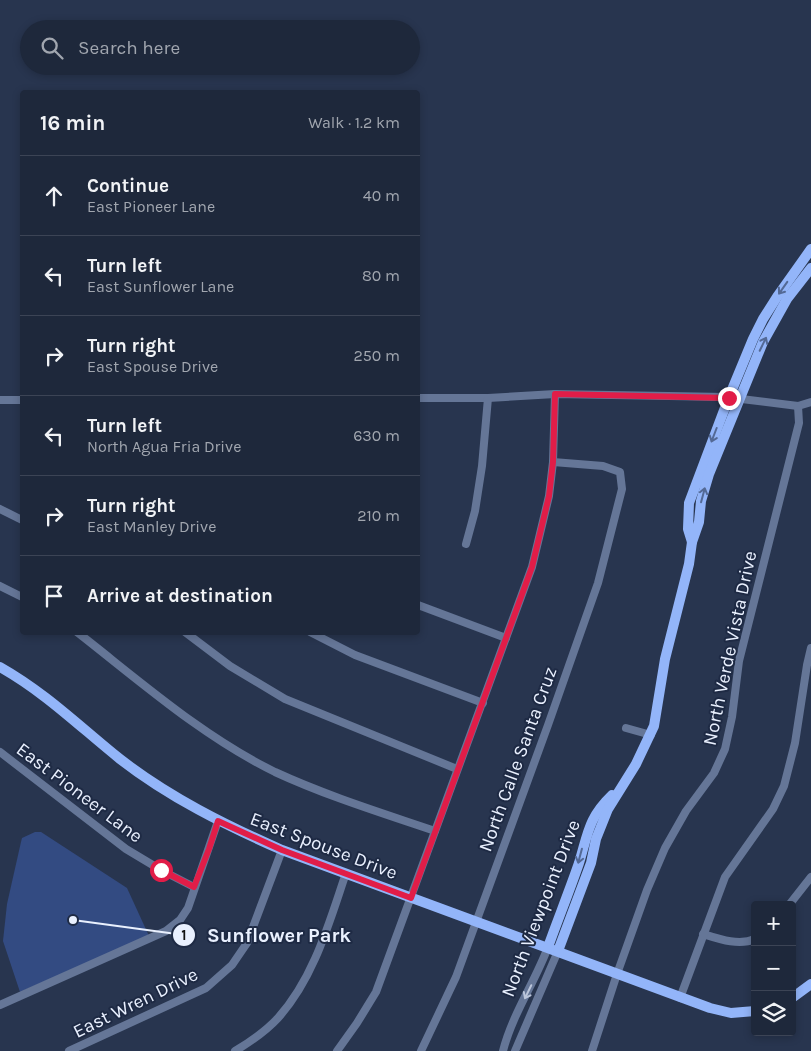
<!DOCTYPE html>
<html lang="en">
<head>
<meta charset="utf-8">
<style>
	:root { --surface:#1e283b; --page:#263042; --text:#f1f3f6; --muted:#a1a6af; --line:#3c4455 }
	body { margin:0; font-family:Karla,sans-serif; background:var(--page); color:var(--text) }
	.controls { position:absolute; right:15px; bottom:15px; display:grid; overflow:hidden; border-radius:5px; box-shadow:0 2px 8px #0003 }
	.controls button { width:45px; height:45px; display:grid; place-items:center; padding:0; border:0; border-bottom:1px solid var(--line); background:var(--surface); color:var(--text); font:25px sans-serif }
	.stop { position:absolute; width:15px; height:15px; margin:-11px; border:4px solid #e11d48; border-radius:50%; background:#fff }
	.stop.end { background:#e11d48; border-color:#fff; box-shadow:0 1px 5px #0008 }
	.list { margin:0; padding:0; list-style:none }
	h2 { display:flex; justify-content:space-between; align-items:center; height:65px; margin:0; padding:0 20px; font-size:21px }
	h2 small { font-size:16px; font-weight:400; color:var(--muted) }
	.list li { display:grid; grid-template-columns:32px 1fr auto; gap:15px; align-items:center; box-sizing:border-box; height:80px; padding:0 20px; border-top:1px solid var(--line) }
	.list b { display:block; font-size:19px; white-space:nowrap }
	.list p { margin:0; font-size:16px; white-space:nowrap; color:var(--muted) }
	.list em { font-size:16px; font-style:normal; color:var(--muted) }
	.icon { flex:none; width:28px; height:28px; fill:none; stroke:currentColor; stroke-width:2; stroke-linecap:round; stroke-linejoin:round }
	.map { position:relative; flex:none; width:811px; height:1051px; overflow:hidden }
	.search { position:absolute; background:var(--surface); box-shadow:0 2px 8px #0003; left:20px; top:20px; width:400px; height:55px; display:flex; align-items:center; gap:12px; box-sizing:border-box; padding:0 18px; border-radius:28px; color:var(--muted); font-size:19px }
	.panel { position:absolute; background:var(--surface); box-shadow:0 2px 8px #0003; left:20px; top:90px; width:400px; height:545px; border-radius:5px }
	.map>svg:first-child { display:block }
	.green { fill:#334b82 }
	.lines { fill:none; stroke-linecap:round; stroke-linejoin:round }
	.minor { stroke:#657697; stroke-width:8 }
	.major { stroke:#93b5f9; stroke-width:10 }
	.oneway { stroke:#536995 }
	.oneway2 { stroke:#bbc5da }
	.route { stroke:#e11d48; stroke-width:6 }
	.labels { text-anchor:middle; stroke-width:4; stroke-linejoin:round; paint-order:stroke }
	.street-label { font-size:19px; fill:#e9f0fe; stroke:#1e2a44 }
	.leader { fill:none; stroke:#e9f0fe; stroke-width:2 }
	.callout-dot { fill:#e9f0fe; stroke:#1e2a44; stroke-width:2 }
	.mark-label { font-size:15px; text-anchor:middle; font-weight:bold; fill:#111 }
	.callout-label { font-size:20px; text-anchor:middle; font-weight:bold; fill:#e9f0fe; stroke:#1e2a44; stroke-width:4; stroke-linejoin:round; paint-order:stroke }
</style>
</head>
<body>
<div class="map">
<svg width="811" height="1051" viewBox="0 0 811 1051">
	<rect width="100%" height="100%" fill="#28354f"/>
	<path class="green" d="M35,832H41L127,888L149,936L20,992L3,941L7,904L21,842L22,838Z"/>
	<g class="lines">
		<g class="minor">
			<path d="M418,398H488L555,394L725,397L798,406L811,402"/>
			<path d="M0,400H22"/>
			<path d="M0,509L22,520"/>
			<path d="M466,544L475,511L482,466L488,398"/>
			<path d="M0,586L22,597"/>
			<path d="M418,605L506,638"/>
			<path d="M77,632C141,682 202,736 275,772C327,796 382,813 435,831"/>
			<path d="M185,632L230,666L285,699L457,769"/>
			<path d="M310,632L355,655L483,703"/>
			<path d="M626,728L651,735"/>
			<path d="M0,752L126,849L161,870L194,887"/>
			<path d="M789,905L811,877"/>
			<path d="M703,934C719,939 739,946 755,939"/>
			<path d="M680,998L725,877L773,809L784,786L795,743L807,665L811,648"/>
			<path d="M0,1005L166,931L180,920L188,908L218,821"/>
			<path d="M69,1051L206,988L232,965L247,943L282,850"/>
			<path d="M235,1051C250,1042 266,1031 278,1018C314,978 329,923 346,873"/>
			<path d="M337,1051L357,1023L376,992L532,567L549,496L553,462L555,394"/>
			<path d="M421,1051L456,977L548,725L598,583L622,489L620,472L603,466L553,462"/>
			<path d="M503,1051C512,1015 535,982 548,947"/>
			<path d="M515,1051L558,951"/>
			<path d="M592,1051L617,974L647,890L665,848L686,811L714,773L725,749L732,717L739,661L799,423L798,406"/>
		</g>
		<g class="major">
			<path d="M692,542L688,529L689,503L729,397L753,339L763,319L777,297L811,249"/>
			<path d="M0,667C46,693 80,727 120,759C169,797 225,825 282,850L710,1008L731,1013L755,1011"/>
			<path d="M548,947C558,919 569,892 579,863C588,834 588,818 612,795"/>
			<path d="M558,951L591,863L596,839L608,809L636,764L654,726L665,659L689,564L692,542L699,522L701,501L709,474L763,342L787,299L811,268"/>
			<path d="M792,998L811,984"/>
		</g>
	</g>
	<defs><path id="oneway-shaft" d="M-6 0H5M1.5-3L5.5 0L1.5 3" fill="none" stroke-width="1.6" stroke-linecap="round" stroke-linejoin="round" transform="scale(1.25)"/></defs>
	<g class="oneway">
		<use href="#oneway-shaft" transform="translate(783 288) rotate(125)"/>
		<use href="#oneway-shaft" transform="translate(763 344) rotate(-64)"/>
		<use href="#oneway-shaft" transform="translate(714 435) rotate(111)"/>
		<use href="#oneway-shaft" transform="translate(703 495) rotate(-75)"/>
		<use href="#oneway-shaft" transform="translate(580 856) rotate(105)"/>
	</g>
	<use class="oneway2" href="#oneway-shaft" transform="translate(528 992) rotate(116)"/>
	<g class="lines">
		<path class="route" d="M161,870L194,887L209,849L218,821L282,850L411,898L532,567L549,496L553,462L555,394L729,398"/>
	</g>
	<g class="labels">
		<g class="street-label">
			<text transform="translate(729 648) rotate(-78)" y="7">North Verde Vista Drive</text>
			<text transform="translate(517 759) rotate(-70)" y="7">North Calle Santa Cruz</text>
			<text transform="translate(80 792) rotate(37)" y="7">East Pioneer Lane</text>
			<text transform="translate(324 845) rotate(21)" y="7">East Spouse Drive</text>
			<text transform="translate(540 908) rotate(-69)" y="7">North Viewpoint Drive</text>
			<text transform="translate(135 1002) rotate(-26)" y="7">East Wren Drive</text>
		</g>
	</g>
	<path class="leader" d="M73 920L184 935"/>
	<g class="callout-dot">
		<circle cx="73" cy="920" r="5"/>
		<circle cx="184" cy="935" r="12"/>
	</g>
	<g class="mark-label">
		<text x="184" y="940">1</text>
	</g>
	<g class="callout-label">
		<text x="279" y="942">Sunflower Park</text>
	</g>
</svg>
<div class="controls">
<button>+</button>
<button>−</button>
<button><svg class="icon" aria-label="layers" viewBox="0 0 24 24"><path d="M12 4l9 5-9 5-9-5zM3 14l9 5 9-5"/></svg></button>
</div>
<div class="stop" style="left:161px;top:870px"></div>
<div class="stop end" style="left:729px;top:398px"></div>
<div class="search"><svg class="icon" aria-label="search" viewBox="0 0 24 24"><circle cx="10" cy="10" r="6"/><path d="M15 15l6 6"/></svg>Search here</div>
<section class="panel">
<h2>16 min<small>Walk · 1.2 km</small></h2>
<ul class="list">
<li><svg class="icon" aria-label="ahead" viewBox="0 0 24 24"><path d="M12 20V5M6 11l6-6 6 6"/></svg><div><b>Continue</b><p>East Pioneer Lane</p></div><em>40 m</em></li>
<li><svg class="icon" aria-label="left" viewBox="0 0 24 24"><path d="M17 20v-9H6M10 6l-5 5 5 5"/></svg><div><b>Turn left</b><p>East Sunflower Lane</p></div><em>80 m</em></li>
<li><svg class="icon" aria-label="right" viewBox="0 0 24 24"><path d="M7 20v-9h11M14 6l5 5-5 5"/></svg><div><b>Turn right</b><p>East Spouse Drive</p></div><em>250 m</em></li>
<li><svg class="icon" aria-label="left" viewBox="0 0 24 24"><path d="M17 20v-9H6M10 6l-5 5 5 5"/></svg><div><b>Turn left</b><p>North Agua Fria Drive</p></div><em>630 m</em></li>
<li><svg class="icon" aria-label="right" viewBox="0 0 24 24"><path d="M7 20v-9h11M14 6l5 5-5 5"/></svg><div><b>Turn right</b><p>East Manley Drive</p></div><em>210 m</em></li>
<li><svg class="icon" aria-label="arrive" viewBox="0 0 24 24"><path d="M6 21V4h12l-3 4 3 4H6"/></svg><div><b>Arrive at destination</b></div></li>
</ul>
</section>
</div>
</body>
</html>
